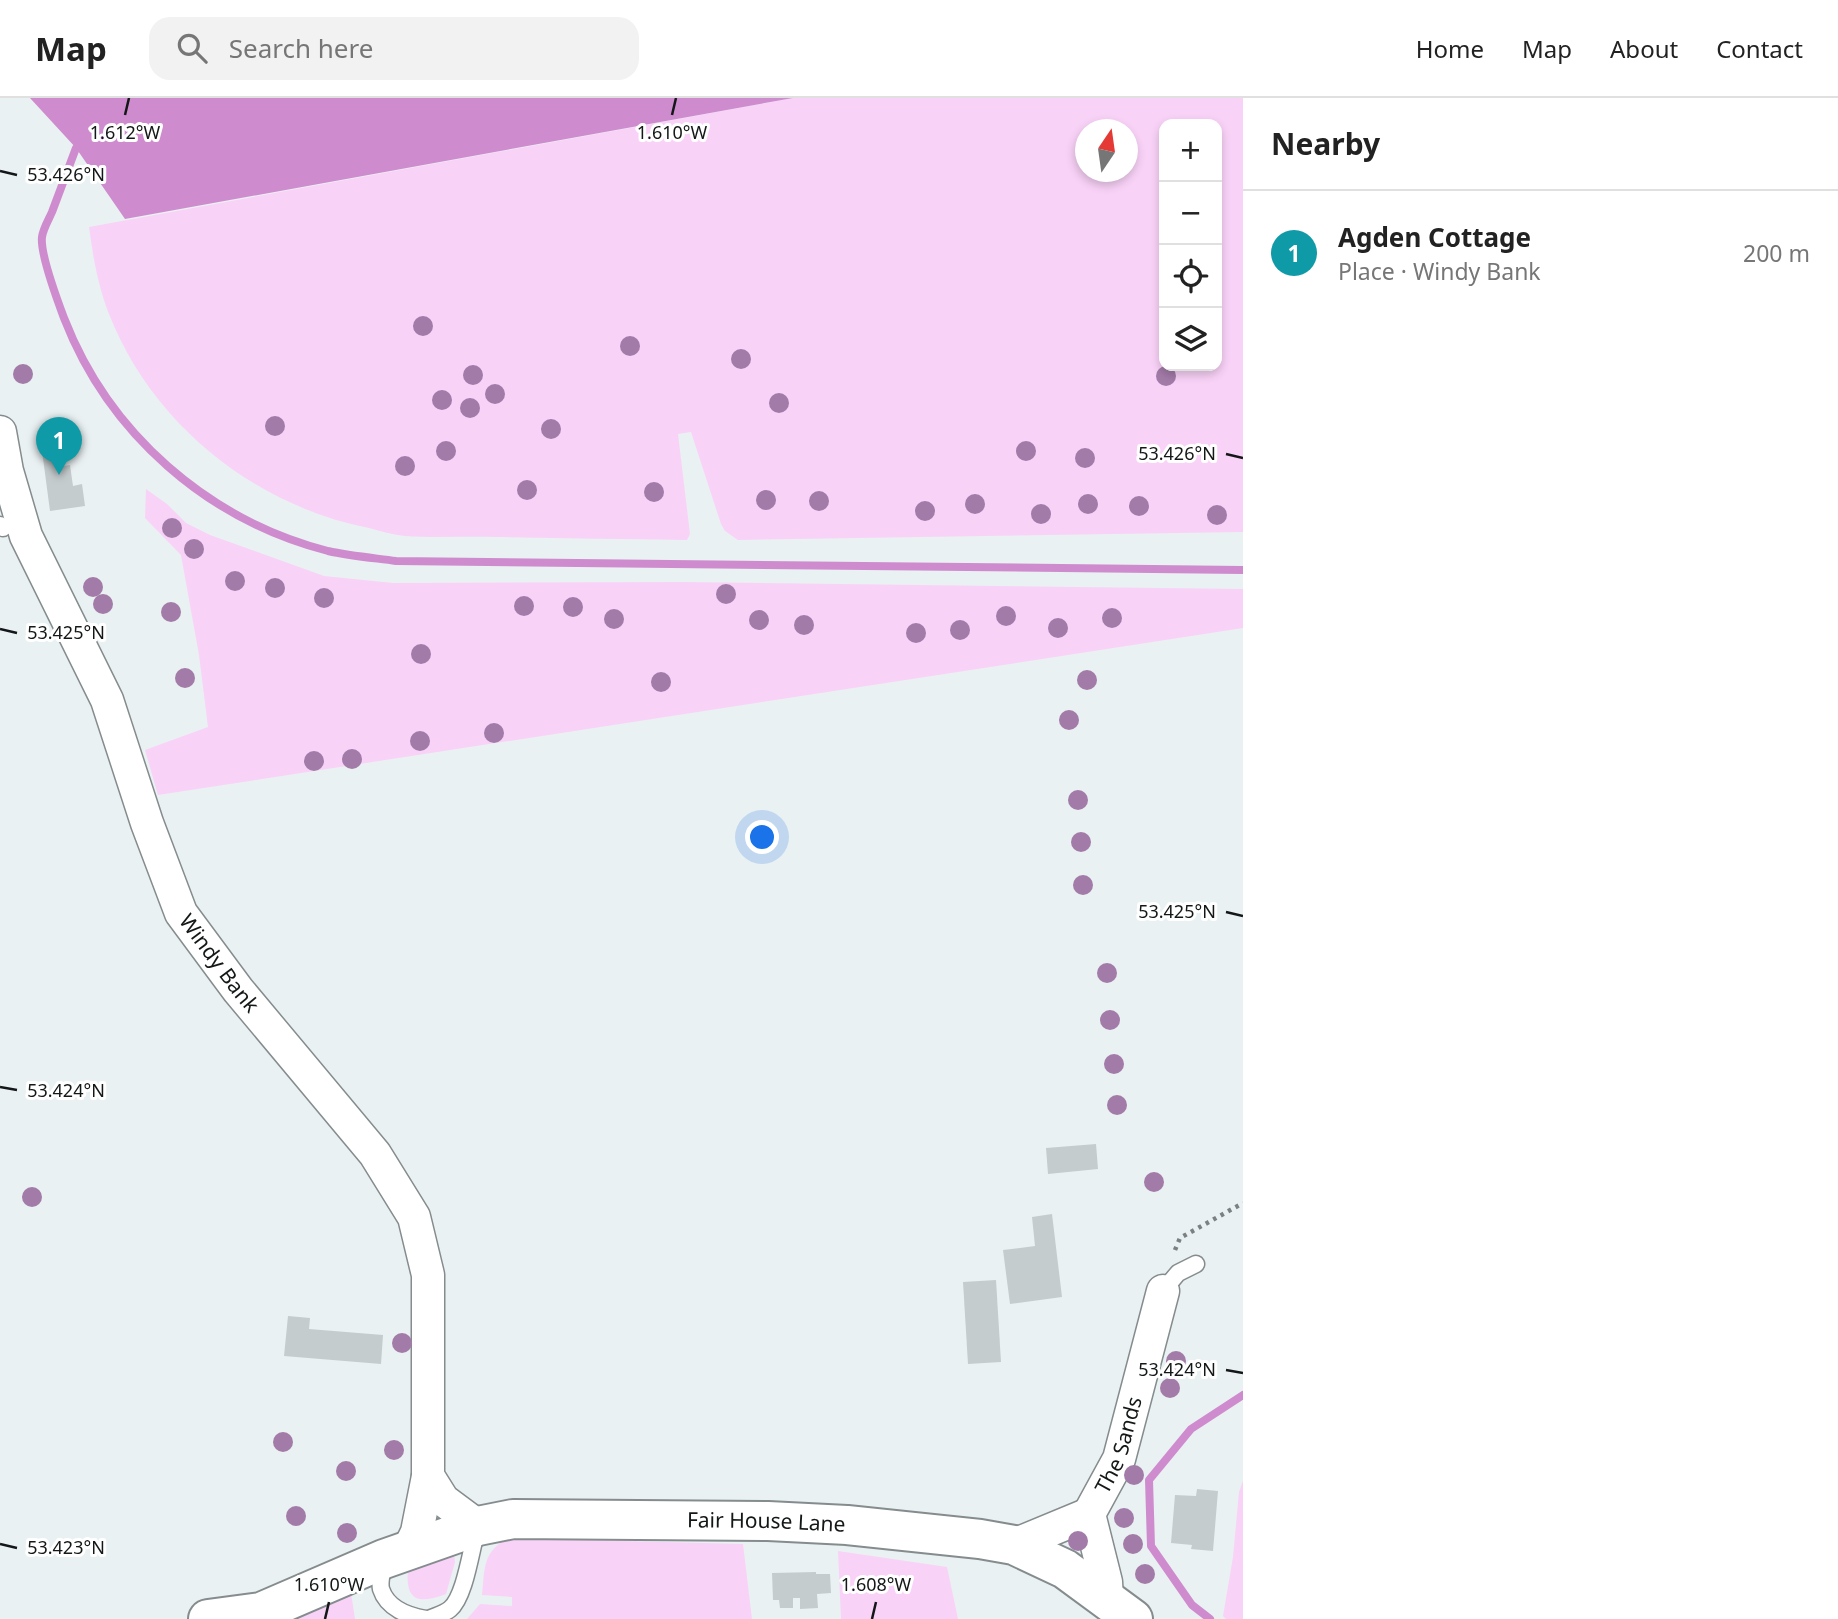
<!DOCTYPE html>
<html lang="en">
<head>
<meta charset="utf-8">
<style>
	:root { --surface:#fff; --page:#f2f2f2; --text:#222; --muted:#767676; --line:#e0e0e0; --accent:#98359b }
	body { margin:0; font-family:"Noto Sans",sans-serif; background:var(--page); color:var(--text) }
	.controls { position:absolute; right:21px; top:21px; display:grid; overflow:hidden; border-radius:14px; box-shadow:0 4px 10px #0003 }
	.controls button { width:63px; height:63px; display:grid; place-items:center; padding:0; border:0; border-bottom:2px solid var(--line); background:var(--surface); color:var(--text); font:35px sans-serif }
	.compass { position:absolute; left:1075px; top:21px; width:63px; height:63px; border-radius:50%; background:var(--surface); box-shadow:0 4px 10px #0003; rotate:13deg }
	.you { position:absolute; left:763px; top:740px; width:24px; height:24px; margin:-18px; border:5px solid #fff; border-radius:50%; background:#1a73e8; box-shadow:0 0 0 10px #1a73e833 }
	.badge { display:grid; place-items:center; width:46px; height:46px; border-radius:50%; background:var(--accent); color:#fff; font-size:23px; font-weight:700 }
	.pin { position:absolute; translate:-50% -58px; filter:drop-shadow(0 2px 4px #0008) }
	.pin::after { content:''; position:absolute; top:37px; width:24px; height:21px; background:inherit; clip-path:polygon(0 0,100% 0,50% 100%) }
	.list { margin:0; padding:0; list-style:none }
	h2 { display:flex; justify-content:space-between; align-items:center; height:91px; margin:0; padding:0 28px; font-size:30px }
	h2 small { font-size:23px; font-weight:400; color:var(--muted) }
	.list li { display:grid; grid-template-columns:46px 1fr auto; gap:21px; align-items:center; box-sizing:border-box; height:126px; padding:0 28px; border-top:2px solid var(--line) }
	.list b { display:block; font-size:26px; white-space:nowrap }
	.list p { margin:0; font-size:23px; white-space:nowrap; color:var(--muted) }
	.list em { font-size:23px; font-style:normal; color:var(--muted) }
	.icon { flex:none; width:38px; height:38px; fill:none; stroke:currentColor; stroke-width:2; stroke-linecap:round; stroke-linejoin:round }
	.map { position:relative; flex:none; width:1243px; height:1521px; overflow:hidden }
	header { display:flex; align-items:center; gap:42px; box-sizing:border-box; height:98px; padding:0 35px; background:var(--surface); border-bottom:2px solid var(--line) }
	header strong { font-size:33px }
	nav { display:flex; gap:38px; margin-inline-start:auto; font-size:24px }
	.search { width:490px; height:63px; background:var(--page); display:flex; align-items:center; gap:18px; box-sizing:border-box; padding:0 24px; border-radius:21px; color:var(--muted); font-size:26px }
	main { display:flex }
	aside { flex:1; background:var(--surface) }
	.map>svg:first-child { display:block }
	.green { fill:#f9d2f8; fill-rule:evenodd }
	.water { fill:#ce8cce }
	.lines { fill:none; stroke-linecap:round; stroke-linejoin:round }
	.stream { stroke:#ce8cce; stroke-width:8 }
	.building { fill:#c5cccd }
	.service-casing { stroke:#858c8d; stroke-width:19 }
	.minor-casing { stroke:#858c8d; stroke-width:35 }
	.tertiary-casing { stroke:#858c8d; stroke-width:42 }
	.path { stroke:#7b8081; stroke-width:4.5; stroke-dasharray:3.5 5; stroke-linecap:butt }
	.service { stroke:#fff; stroke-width:16 }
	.minor { stroke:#fff; stroke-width:32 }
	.tertiary { stroke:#fff; stroke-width:38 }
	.tree { fill:#a37ba8 }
	.ticks { fill:none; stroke:#141717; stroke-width:2.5 }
	.labels { text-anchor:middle; stroke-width:6; stroke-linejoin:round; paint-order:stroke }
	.street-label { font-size:21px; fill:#141717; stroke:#fff }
	.ticks-label { font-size:18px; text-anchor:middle; fill:#141717; stroke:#fff; stroke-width:6; stroke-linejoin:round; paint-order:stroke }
</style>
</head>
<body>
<header>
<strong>Map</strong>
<div class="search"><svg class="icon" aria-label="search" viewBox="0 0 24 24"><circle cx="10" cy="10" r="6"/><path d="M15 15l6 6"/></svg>Search here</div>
<nav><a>Home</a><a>Map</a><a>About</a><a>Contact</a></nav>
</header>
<main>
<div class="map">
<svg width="1243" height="1521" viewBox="0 0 1243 1521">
	<rect width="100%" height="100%" fill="#eaf1f2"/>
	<g class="green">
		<path d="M793,0H1243V434L738,442L725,433L721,426L691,334L678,336L690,436L687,442C623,441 559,440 496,439C466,438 435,440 405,438C393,437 381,433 369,430C255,408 152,326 109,216C98,188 93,159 89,129ZM1164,26H1217V268H1164ZM1086,32H1128V74H1086Z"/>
		<path d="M146,391L167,406L186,425L210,437L324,478L393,485L683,484L1243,491V530L158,697L145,652L208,629L199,557L181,457L145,420Z"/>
		<path d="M1243,1383V1521H1226L1223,1518L1233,1459L1239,1394Z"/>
		<path d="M508,1440L743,1446L752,1521H467L480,1506L512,1508V1499L482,1497C485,1471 482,1454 508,1440Z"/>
		<path d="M838,1453L947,1469L958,1521H841Z"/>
		<path d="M454,1456L455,1464L446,1496C419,1506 405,1504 408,1471Z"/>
		<path d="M351,1495L355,1521H280Z"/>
	</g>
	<path class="water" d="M30,0H793L125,121L76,50Z"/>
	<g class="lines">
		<g class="stream">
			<path d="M82,44L76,50C68,71 60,93 52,114C49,121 43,131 42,139C40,155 58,204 64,220C109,336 208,422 328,453C350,458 374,460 396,463L1243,472"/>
			<path d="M1210,1521L1192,1507L1151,1448L1149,1382L1191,1331L1243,1297"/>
		</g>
	</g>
	<g class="building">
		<path d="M54,343L58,369L70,367L73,388L82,386L85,408L50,413L41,345Z"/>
		<path d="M1096,1046L1098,1071L1048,1076L1046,1050Z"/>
		<path d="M1052,1116L1062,1199L1010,1206L1003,1152L1035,1148L1032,1119Z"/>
		<path d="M996,1182L1001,1264L968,1266L963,1184Z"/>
		<path d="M288,1218L310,1220L309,1231L383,1237L381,1266L284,1258Z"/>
		<path d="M1197,1391L1218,1393L1213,1453L1191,1451L1192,1447L1171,1445L1175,1397L1196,1398Z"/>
		<path d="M816,1474V1476H830L831,1495L817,1496L818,1510L800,1511V1500H793V1510H780L779,1502H773L772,1475Z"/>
	</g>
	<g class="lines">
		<g class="service-casing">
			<g id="service">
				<path d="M0,427L3,430"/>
				<path d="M1163,1193L1178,1175L1196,1166"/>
				<path d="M384,1463C383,1471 379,1483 381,1491C387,1510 408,1518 426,1521"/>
				<path d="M429,1521C435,1518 444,1516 450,1511C465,1499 471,1451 477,1431"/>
			</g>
		</g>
		<g class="minor-casing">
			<g id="minor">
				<path id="s1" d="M0,334L7,373L26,438L107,602L147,725L181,815L238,892L375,1056L414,1119L428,1177V1378L443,1402L478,1428"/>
				<path d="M1014,1447L1089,1416"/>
				<path d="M408,1453L417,1434L428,1378"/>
				<path id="s2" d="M1107,1502L1106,1484L1089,1416L1119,1361L1163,1193"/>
			</g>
		</g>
		<g class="tertiary-casing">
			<g id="tertiary">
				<path id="s3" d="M208,1521L261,1514L384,1461L478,1428L513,1421L768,1423L847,1427L980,1441L1014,1447L1065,1471L1133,1521"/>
			</g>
		</g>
		<path class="path" d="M1175,1152L1180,1140L1243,1105"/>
		<use href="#service" class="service"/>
		<use href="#minor" class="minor"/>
		<use href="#tertiary" class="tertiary"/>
	</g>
	<g class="tree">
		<circle cx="423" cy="228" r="10"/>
		<circle cx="630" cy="248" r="10"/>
		<circle cx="741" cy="261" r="10"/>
		<circle cx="23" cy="276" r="10"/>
		<circle cx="473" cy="277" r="10"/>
		<circle cx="1166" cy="278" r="10"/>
		<circle cx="495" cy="296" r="10"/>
		<circle cx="442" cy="302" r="10"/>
		<circle cx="779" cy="305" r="10"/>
		<circle cx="470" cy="310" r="10"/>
		<circle cx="275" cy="328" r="10"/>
		<circle cx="551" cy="331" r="10"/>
		<circle cx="446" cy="353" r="10"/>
		<circle cx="1026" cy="353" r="10"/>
		<circle cx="1085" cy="360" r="10"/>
		<circle cx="405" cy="368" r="10"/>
		<circle cx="527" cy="392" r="10"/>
		<circle cx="654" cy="394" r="10"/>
		<circle cx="766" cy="402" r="10"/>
		<circle cx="819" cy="403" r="10"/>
		<circle cx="975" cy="406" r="10"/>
		<circle cx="1088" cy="406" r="10"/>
		<circle cx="1139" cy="408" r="10"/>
		<circle cx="925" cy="413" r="10"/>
		<circle cx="1041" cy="416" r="10"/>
		<circle cx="1217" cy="417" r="10"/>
		<circle cx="172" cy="430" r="10"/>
		<circle cx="194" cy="451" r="10"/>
		<circle cx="235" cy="483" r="10"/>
		<circle cx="93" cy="489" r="10"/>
		<circle cx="275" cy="490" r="10"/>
		<circle cx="726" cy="496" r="10"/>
		<circle cx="324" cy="500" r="10"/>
		<circle cx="103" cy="506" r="10"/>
		<circle cx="524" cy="508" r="10"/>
		<circle cx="573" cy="509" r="10"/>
		<circle cx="171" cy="514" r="10"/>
		<circle cx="1006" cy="518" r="10"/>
		<circle cx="1112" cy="520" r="10"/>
		<circle cx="614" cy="521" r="10"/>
		<circle cx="759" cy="522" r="10"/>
		<circle cx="804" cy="527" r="10"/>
		<circle cx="1058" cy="530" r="10"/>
		<circle cx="960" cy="532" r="10"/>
		<circle cx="916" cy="535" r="10"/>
		<circle cx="421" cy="556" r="10"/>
		<circle cx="185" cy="580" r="10"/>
		<circle cx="1087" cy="582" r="10"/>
		<circle cx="661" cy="584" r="10"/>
		<circle cx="1069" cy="622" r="10"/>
		<circle cx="494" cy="635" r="10"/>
		<circle cx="420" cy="643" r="10"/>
		<circle cx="352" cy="661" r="10"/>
		<circle cx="314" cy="663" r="10"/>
		<circle cx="1078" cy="702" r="10"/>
		<circle cx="1081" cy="744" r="10"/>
		<circle cx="1083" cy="787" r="10"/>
		<circle cx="1107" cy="875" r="10"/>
		<circle cx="1110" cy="922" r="10"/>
		<circle cx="1114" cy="966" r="10"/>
		<circle cx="1117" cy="1007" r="10"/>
		<circle cx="1154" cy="1084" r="10"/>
		<circle cx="32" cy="1099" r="10"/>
		<circle cx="402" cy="1245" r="10"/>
		<circle cx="1176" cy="1263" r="10"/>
		<circle cx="1170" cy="1290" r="10"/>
		<circle cx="283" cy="1344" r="10"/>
		<circle cx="394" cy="1352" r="10"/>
		<circle cx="346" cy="1373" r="10"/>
		<circle cx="1134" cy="1377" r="10"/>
		<circle cx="296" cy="1418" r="10"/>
		<circle cx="1124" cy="1420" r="10"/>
		<circle cx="347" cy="1435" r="10"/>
		<circle cx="1078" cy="1443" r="10"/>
		<circle cx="1133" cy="1446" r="10"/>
		<circle cx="1145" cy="1476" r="10"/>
	</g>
	<path class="ticks" d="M125,17L129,0M672,17L676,0M0,73L17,77M1226,356L1243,360M0,531L17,535M1226,814L1243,818M0,989L17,992M1226,1272L1243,1275M0,1446L17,1450M325,1521L329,1504M872,1521L876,1504"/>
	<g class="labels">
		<g class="street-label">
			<text dy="7" stroke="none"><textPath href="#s1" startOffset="579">Windy Bank</textPath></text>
			<text dy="7" stroke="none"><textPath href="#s2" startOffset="164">The Sands</textPath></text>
			<text dy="7" stroke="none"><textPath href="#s3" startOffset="576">Fair House Lane</textPath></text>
		</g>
	</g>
	<g class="ticks-label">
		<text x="125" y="41">1.612°W</text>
		<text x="672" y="41">1.610°W</text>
		<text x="66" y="83">53.426°N</text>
		<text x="1177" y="362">53.426°N</text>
		<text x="66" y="541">53.425°N</text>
		<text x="1177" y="820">53.425°N</text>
		<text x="66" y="999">53.424°N</text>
		<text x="1177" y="1278">53.424°N</text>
		<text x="66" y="1456">53.423°N</text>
		<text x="329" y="1493">1.610°W</text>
		<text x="876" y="1493">1.608°W</text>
	</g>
</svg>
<div class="controls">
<button>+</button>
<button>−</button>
<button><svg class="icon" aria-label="locate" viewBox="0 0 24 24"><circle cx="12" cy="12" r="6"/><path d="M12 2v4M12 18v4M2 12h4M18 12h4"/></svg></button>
<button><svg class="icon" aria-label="layers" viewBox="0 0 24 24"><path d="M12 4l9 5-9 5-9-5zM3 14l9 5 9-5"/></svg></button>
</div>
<svg class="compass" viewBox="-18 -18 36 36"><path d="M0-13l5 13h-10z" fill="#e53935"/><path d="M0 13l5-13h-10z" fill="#767676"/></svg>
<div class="you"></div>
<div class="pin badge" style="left:59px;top:377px;background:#0f9aa8">1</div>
</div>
<aside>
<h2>Nearby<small></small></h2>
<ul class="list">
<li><span class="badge" style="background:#0f9aa8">1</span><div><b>Agden Cottage</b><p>Place · Windy Bank</p></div><em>200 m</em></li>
</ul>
</aside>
</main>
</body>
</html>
